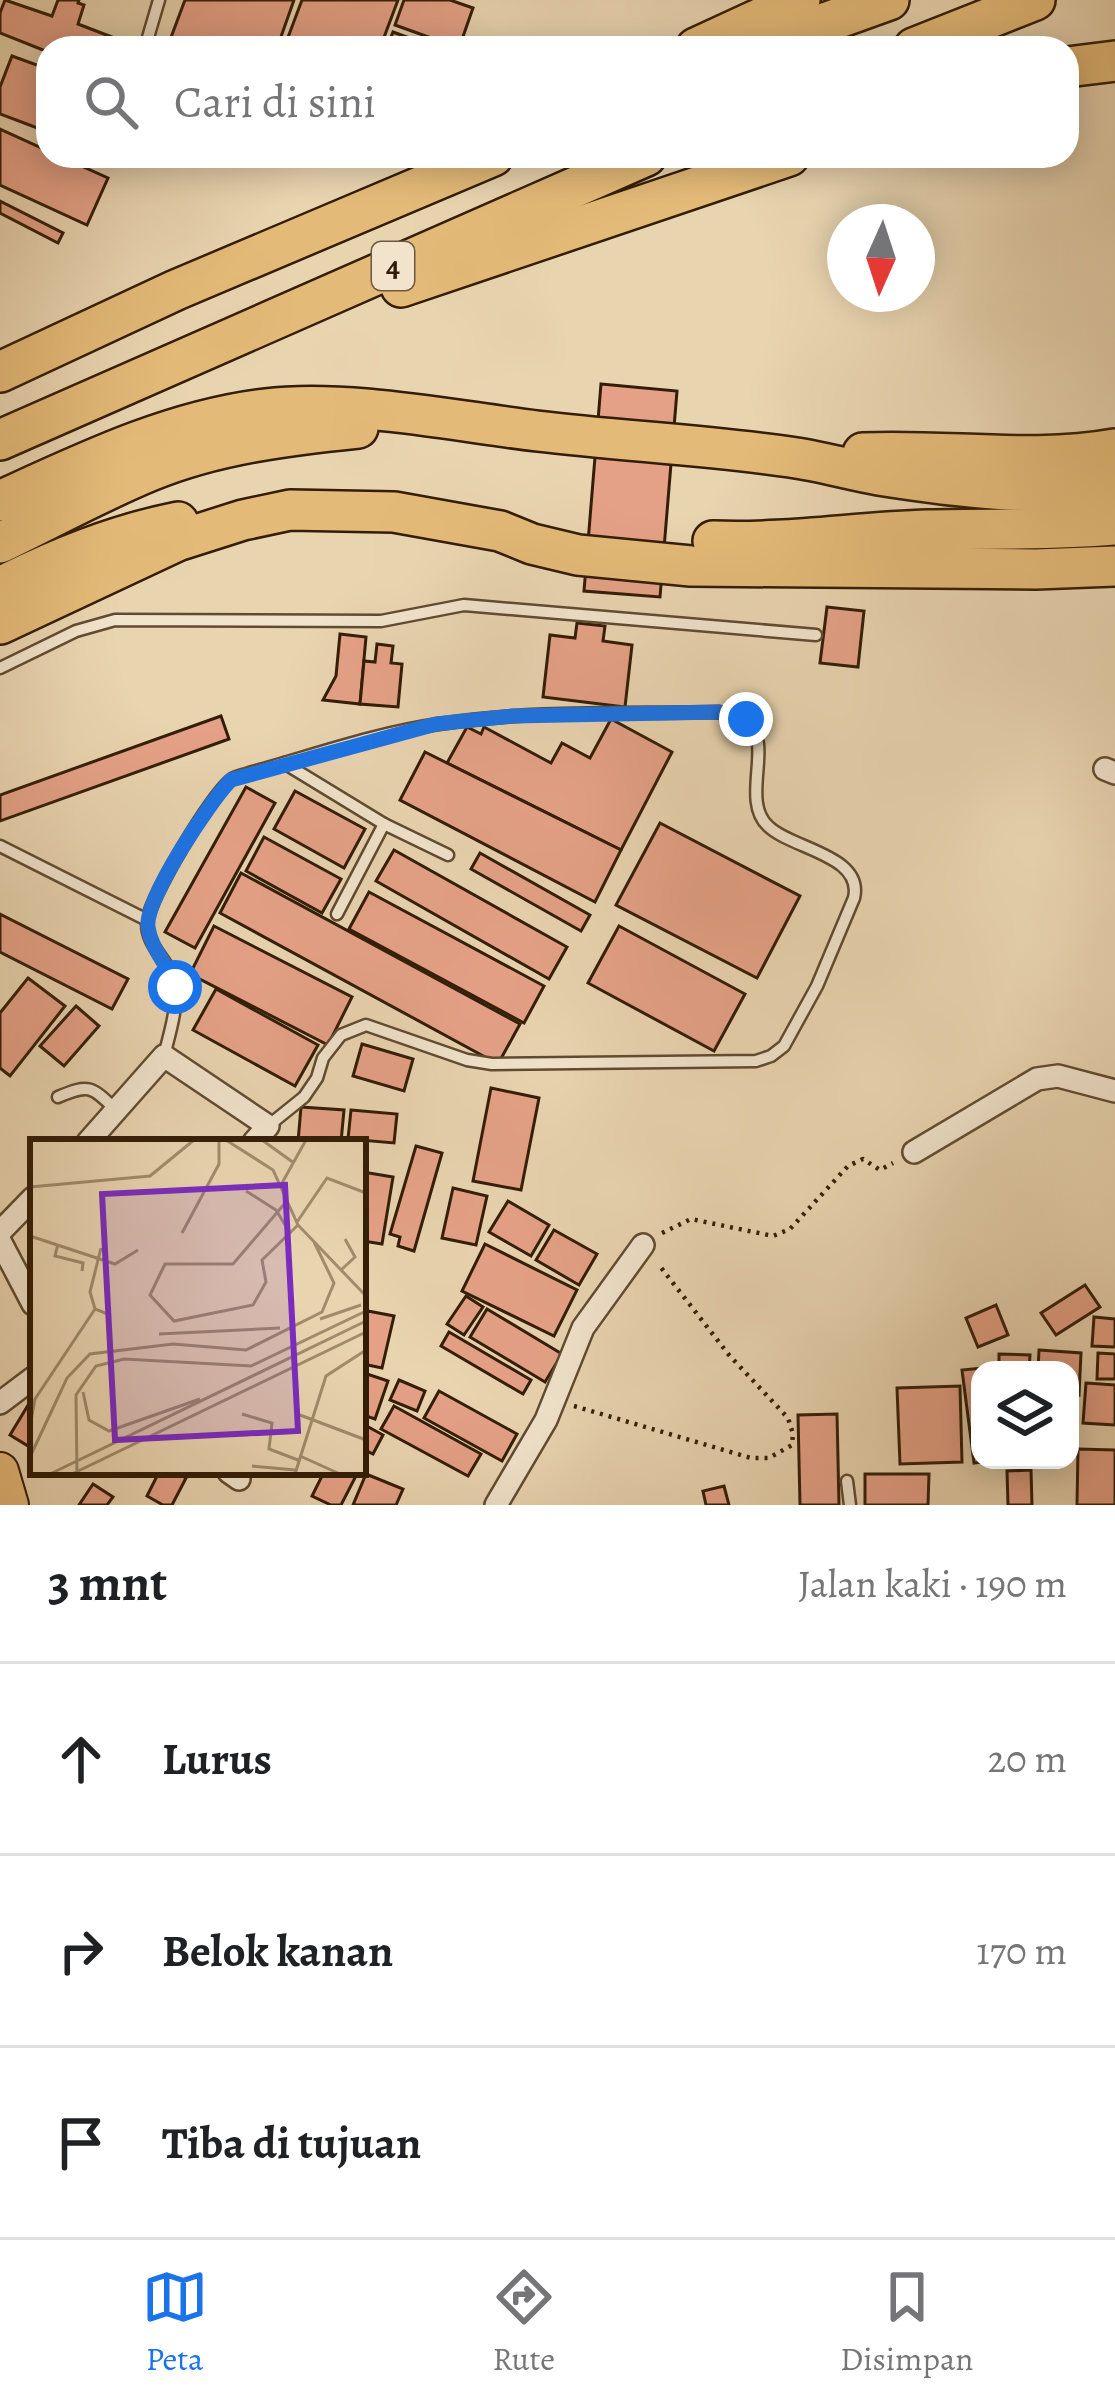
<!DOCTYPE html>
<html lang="id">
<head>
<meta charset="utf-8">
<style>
	:root { --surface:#fff; --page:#f6f6f6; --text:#202124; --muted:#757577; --line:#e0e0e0; --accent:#1a73e8 }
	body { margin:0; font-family:Alegreya,serif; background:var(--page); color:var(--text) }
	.controls { position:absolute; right:36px; bottom:36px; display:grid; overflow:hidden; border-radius:24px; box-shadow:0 6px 30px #0003 }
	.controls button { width:108px; height:108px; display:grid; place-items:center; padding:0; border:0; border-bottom:3px solid var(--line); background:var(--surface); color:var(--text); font:60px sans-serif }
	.compass { position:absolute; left:827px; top:204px; width:108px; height:108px; border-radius:50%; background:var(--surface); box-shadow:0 6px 30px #0003; rotate:183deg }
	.stop { position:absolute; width:36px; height:36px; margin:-27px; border:9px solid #1a73e8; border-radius:50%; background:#fff }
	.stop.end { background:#1a73e8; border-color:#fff; box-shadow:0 3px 12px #0008 }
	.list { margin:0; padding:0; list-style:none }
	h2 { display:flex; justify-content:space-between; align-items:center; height:156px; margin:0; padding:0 48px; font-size:51px }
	h2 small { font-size:39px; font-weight:400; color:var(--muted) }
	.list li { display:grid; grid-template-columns:78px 1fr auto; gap:36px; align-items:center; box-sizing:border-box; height:192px; padding:0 48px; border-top:3px solid var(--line) }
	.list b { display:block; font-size:45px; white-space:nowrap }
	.list em { font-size:39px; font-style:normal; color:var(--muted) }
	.icon { flex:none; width:66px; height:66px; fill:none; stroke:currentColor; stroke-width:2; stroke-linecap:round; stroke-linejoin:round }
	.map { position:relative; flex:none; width:1115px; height:1505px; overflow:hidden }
	.search { position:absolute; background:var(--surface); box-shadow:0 6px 30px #0003; left:36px; right:36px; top:36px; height:132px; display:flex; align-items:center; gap:30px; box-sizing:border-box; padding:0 42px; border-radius:36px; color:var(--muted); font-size:45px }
	.sheet { height:732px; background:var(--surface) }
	nav { display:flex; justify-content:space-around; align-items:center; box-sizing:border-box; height:168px; border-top:3px solid var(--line); background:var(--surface); font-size:33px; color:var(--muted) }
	nav a { display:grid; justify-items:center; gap:6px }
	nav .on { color:var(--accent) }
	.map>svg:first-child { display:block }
	.building { fill:#e5a187; stroke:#331d06; stroke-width:3 }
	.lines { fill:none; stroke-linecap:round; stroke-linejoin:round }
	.service-casing { stroke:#604b30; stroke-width:15 }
	.minor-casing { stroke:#604b30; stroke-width:26 }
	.trunk-casing { stroke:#331d06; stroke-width:40 }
	.motorway-casing { stroke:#331d06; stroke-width:44 }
	.path { stroke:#331d06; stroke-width:4.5; stroke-dasharray:3 6; stroke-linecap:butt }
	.service { stroke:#f1e3cc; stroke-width:10 }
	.minor { stroke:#f1e3cc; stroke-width:21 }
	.trunk { stroke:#e4ba78; stroke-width:36 }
	.motorway { stroke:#e4ba78; stroke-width:39 }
	.route { stroke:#1a73e8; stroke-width:15 }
	.labels { text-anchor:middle; stroke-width:9; stroke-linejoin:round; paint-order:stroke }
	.shield { fill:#f1e3cc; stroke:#6c5841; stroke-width:3 }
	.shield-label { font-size:30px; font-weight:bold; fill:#331d06 }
	.inset-road { fill:none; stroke:#a08b6c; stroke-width:3 }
	.view { fill:#7b2cbf; fill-opacity:0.15; stroke:#7b2cbf; stroke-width:6 }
	.inset-edge { fill:none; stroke:#331d06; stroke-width:6 }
</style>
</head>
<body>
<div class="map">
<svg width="1115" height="1505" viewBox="0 0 1115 1505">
	<rect width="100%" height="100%" fill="#e9d4b0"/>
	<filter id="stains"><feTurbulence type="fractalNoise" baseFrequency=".00167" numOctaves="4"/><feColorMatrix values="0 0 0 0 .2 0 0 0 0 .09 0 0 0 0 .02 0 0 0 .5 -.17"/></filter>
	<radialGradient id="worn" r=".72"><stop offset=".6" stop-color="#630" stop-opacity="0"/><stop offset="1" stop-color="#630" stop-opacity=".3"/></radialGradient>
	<g class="building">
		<path d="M5,0L52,16L58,0H79L78,3L84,5L78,24L130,44L129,48H48V52L0,33V13Z"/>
		<path d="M185,0H294L277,48H167Z"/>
		<path d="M302,0H398L380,48H284Z"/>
		<path d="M404,0H450L473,8L459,48L395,25Z"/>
		<path d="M393,32L437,48H387Z"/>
		<path d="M12,56L48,69V132L0,114V87Z"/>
		<path d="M0,129L48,151V156H59L108,178L87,225L0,185Z"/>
		<path d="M0,201L63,233L58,243L0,213Z"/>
		<path d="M601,384L677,391L660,597L584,591Z"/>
		<path d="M827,607L864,611L858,667L820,663Z"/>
		<path d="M577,623L605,626L603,641L632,645L625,707L543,697L550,635L575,638Z"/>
		<path d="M340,634L366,637L360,704L323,700L336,676Z"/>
		<path d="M377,644L393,646L391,663L402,664L398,707L360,704L364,661L375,662Z"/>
		<path d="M221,716L229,739L0,821V795Z"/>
		<path d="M611,719L672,752L621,850L447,763L467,727L481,734L484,727L551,763L562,743L590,758Z"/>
		<path d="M425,752L621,850L595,902L400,800Z"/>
		<path d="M246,787L275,803L195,948L165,932Z"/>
		<path d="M295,791L365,829L344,868L274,829Z"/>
		<path d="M660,823L800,896L757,978L616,905Z"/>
		<path d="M264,837L341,879L322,913L246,871Z"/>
		<path d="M394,850L567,947L549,979L376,881Z"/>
		<path d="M480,853L590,915L581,931L471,869Z"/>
		<path d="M241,873L520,1024L498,1064L220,913Z"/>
		<path d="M369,892L544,986L524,1023L349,929Z"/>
		<path d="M0,914L128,979L112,1009L0,952Z"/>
		<path d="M214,926L352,997L328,1045L190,974Z"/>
		<path d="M619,926L745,994L714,1051L588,983Z"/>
		<path d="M28,978L65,1006L10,1076L0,1068V1013Z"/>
		<path d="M216,989L318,1045L295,1086L193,1030Z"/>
		<path d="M76,1006L99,1026L64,1066L40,1046Z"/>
		<path d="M362,1044L413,1059L404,1091L353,1076Z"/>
		<path d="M491,1088L539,1098L521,1190L473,1181Z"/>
		<path d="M301,1107L344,1110L341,1142H298Z"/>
		<path d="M351,1110L397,1114L394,1143L348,1139Z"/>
		<path d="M416,1146L442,1153L414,1251L398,1246L400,1237L390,1234Z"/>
		<path d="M363,1172L393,1177L382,1244L363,1241Z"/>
		<path d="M453,1188L487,1196L476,1245L442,1238Z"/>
		<path d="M508,1201L549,1225L531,1256L489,1232Z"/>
		<path d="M554,1230L597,1254L579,1285L536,1260Z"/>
		<path d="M485,1244L577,1290L554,1336L462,1291Z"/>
		<path d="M1085,1285L1100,1307L1056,1335L1041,1313Z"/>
		<path d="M466,1296L483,1307L464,1335L447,1324Z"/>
		<path d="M996,1305L1008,1335L978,1347L966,1318Z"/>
		<path d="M487,1309L562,1354L545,1382L470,1337Z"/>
		<path d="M368,1311L394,1316L382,1368L363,1364V1332Z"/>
		<path d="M1094,1317L1115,1319V1347L1092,1346Z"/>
		<path d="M449,1332L531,1380L523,1394L441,1346Z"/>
		<path d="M1039,1350L1081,1353L1079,1395L1070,1394V1370H1038Z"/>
		<path d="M1098,1353L1115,1354V1379H1097Z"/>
		<path d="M999,1354L1030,1355L1029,1370H999Z"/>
		<path d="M993,1367V1370H980V1460H998L974,1463L962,1370Z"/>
		<path d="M364,1373L388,1381L375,1419L363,1415Z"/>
		<path d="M399,1380L425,1391L417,1411L390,1400Z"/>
		<path d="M1086,1383L1115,1385V1425L1083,1423Z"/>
		<path d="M960,1386L962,1462L900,1464L897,1388Z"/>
		<path d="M439,1391L517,1434L502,1461L424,1418Z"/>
		<path d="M33,1397V1449L10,1435Z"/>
		<path d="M394,1406L481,1454L468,1476L381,1429Z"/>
		<path d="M837,1414L839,1505H800L798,1415Z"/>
		<path d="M363,1424L383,1435L373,1454L363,1449Z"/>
		<path d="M1078,1449L1115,1450V1505H1077Z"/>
		<path d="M1031,1470L1032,1505H1008L1007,1471Z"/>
		<path d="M159,1472H175L186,1478L172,1505H163L147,1496Z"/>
		<path d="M324,1472H358L341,1505H331L312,1496Z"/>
		<path d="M366,1474L403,1489L396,1505H353Z"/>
		<path d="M865,1474H929L928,1505H865Z"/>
		<path d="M93,1484L113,1497L107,1505H79Z"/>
		<path d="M724,1486L729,1505H706L703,1491Z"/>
	</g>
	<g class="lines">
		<g class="service-casing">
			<g id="service">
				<path d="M149,48L147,41L159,0"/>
				<path d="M0,668L76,631L115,620L381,621L464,605L816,635"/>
				<path d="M284,763L384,824L448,855"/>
				<path d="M0,846L147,920"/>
				<path d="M337,914L384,824"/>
				<path d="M164,1056C170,1031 182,998 171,973C163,955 147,945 147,923C147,902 213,791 232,779C237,776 243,775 249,773C311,756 375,733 439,724C531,710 626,714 719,712L746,719C751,727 757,735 758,744C761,769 747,807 768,826C791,849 864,855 854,898L817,986L784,1046L771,1056L756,1061L492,1064L467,1060L366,1025L341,1035L323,1058L317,1078L304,1097L268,1126"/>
				<path d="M58,1097C89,1084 91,1086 115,1109"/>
				<path d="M847,1481L850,1505"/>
			</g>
		</g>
		<g class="minor-casing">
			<g id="minor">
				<path d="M1105,769L1115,773"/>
				<path d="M88,1142L164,1056L268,1126L254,1142"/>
				<path d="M914,1152L1037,1079L1058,1076L1115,1091"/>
				<path d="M0,1232L33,1198"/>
				<path d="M0,1241L33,1304"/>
				<path d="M0,1403L33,1378"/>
				<path d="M229,1472L239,1479"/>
				<path d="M496,1505L546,1420L583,1328L643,1245"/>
			</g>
		</g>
		<g class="trunk-casing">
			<path id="trunk" d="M0,1471L10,1505"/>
		</g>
		<g class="motorway-casing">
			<g id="motorway">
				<path d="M696,48L800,0"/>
				<path d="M755,48L889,0"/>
				<path d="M914,48L1035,0"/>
				<path d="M1067,67L1115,61"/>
				<path d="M401,287L789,156"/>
				<path d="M0,372L176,290L493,156"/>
				<path d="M0,440L646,156"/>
				<path d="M863,453C947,449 1032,464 1115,449"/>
				<path d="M0,501C85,462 172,420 265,409C348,399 454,421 537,431C621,441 706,445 790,457C820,461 850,470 879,475C955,487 1038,497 1115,487"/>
				<path d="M713,541C785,544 856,532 928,530C990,528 1053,531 1115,525"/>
				<path d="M0,543C50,519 99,492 150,471C215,444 289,435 358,428"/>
				<path d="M0,587C58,558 114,535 178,522"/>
				<path d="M0,624L177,541L243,520L290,510L394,512L500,531L532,544L578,555L691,566L1036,569L1115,566"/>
			</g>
		</g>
		<g class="path">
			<path d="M662,1233L691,1219L773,1236L790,1229L848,1166L863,1159L880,1170L893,1163"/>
			<path d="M574,1406L751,1458H769L792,1445L793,1434L788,1418L729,1355L659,1265"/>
		</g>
		<use href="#service" class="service"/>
		<use href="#minor" class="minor"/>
		<use href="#trunk" class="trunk"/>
		<use href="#motorway" class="motorway"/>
	</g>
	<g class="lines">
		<path class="route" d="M175,987C169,965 151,950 148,927C144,900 210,801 231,780L436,724L512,716L719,712L746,719"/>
	</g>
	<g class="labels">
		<rect class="shield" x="372" y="242" width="42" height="48" rx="9"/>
		<g class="shield-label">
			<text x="393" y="276">4</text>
		</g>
	</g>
	<g transform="translate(30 1139)">
		<rect width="336" height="336" fill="#e9d4b0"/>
		<path class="inset-road" d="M196,1L243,31L268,86L336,157M232,1L264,24M252,44L276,1M0,48L120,37L164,1M216,52L246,71L257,89M256,63L203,125H135L120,156L144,182L223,166L236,143L232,121L268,86M267,83L297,39L336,54M152,94L189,25V1M0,97L85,125L108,111M28,105L25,117L53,124L52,132M71,109L60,153L65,170L80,176M311,131L325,118L315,100M290,180L331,166M129,195L250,189M53,253L59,281L79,292L170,260M212,275L242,284L239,310L268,321M270,276L336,301M0,287L5,260L65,170M270,317L310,335M0,318L37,239L60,215L143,205L216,211L292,173L304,144L284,103M222,327L265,331M20,335L336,182M42,335L336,193M47,335L46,256L66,227L94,220L221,227L336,172M265,335L296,237L336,211"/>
		<path class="view" d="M255,46L268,292L85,301L72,55Z"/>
		<rect width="336" height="336" class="inset-edge"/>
	</g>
	<rect width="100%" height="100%" filter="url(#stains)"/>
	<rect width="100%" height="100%" fill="url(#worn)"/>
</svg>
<div class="controls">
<button><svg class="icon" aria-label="layers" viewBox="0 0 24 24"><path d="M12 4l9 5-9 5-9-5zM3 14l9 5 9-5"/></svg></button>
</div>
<svg class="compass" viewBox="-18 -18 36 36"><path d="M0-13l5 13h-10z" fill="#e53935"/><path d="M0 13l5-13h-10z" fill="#757577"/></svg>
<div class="stop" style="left:175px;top:987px"></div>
<div class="stop end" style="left:746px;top:719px"></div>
<div class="search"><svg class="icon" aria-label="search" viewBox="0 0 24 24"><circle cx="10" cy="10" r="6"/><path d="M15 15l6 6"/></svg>Cari di sini</div>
</div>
<section class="sheet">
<h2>3 mnt<small>Jalan kaki · 190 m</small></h2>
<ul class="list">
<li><svg class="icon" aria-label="ahead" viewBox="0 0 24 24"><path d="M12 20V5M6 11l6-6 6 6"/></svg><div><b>Lurus</b></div><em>20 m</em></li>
<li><svg class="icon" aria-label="right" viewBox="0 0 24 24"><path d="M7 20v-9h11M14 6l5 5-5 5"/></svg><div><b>Belok kanan</b></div><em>170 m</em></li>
<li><svg class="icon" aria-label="arrive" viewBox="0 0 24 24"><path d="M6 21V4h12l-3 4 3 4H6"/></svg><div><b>Tiba di tujuan</b></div></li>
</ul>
</section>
<nav>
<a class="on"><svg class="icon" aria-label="map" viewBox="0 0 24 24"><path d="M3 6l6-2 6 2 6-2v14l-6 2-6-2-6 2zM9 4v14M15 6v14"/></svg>Peta</a>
<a><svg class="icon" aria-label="directions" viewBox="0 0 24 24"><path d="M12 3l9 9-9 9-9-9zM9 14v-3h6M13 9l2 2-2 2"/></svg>Rute</a>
<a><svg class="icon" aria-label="saved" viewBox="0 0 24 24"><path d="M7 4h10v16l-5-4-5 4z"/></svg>Disimpan</a>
</nav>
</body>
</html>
